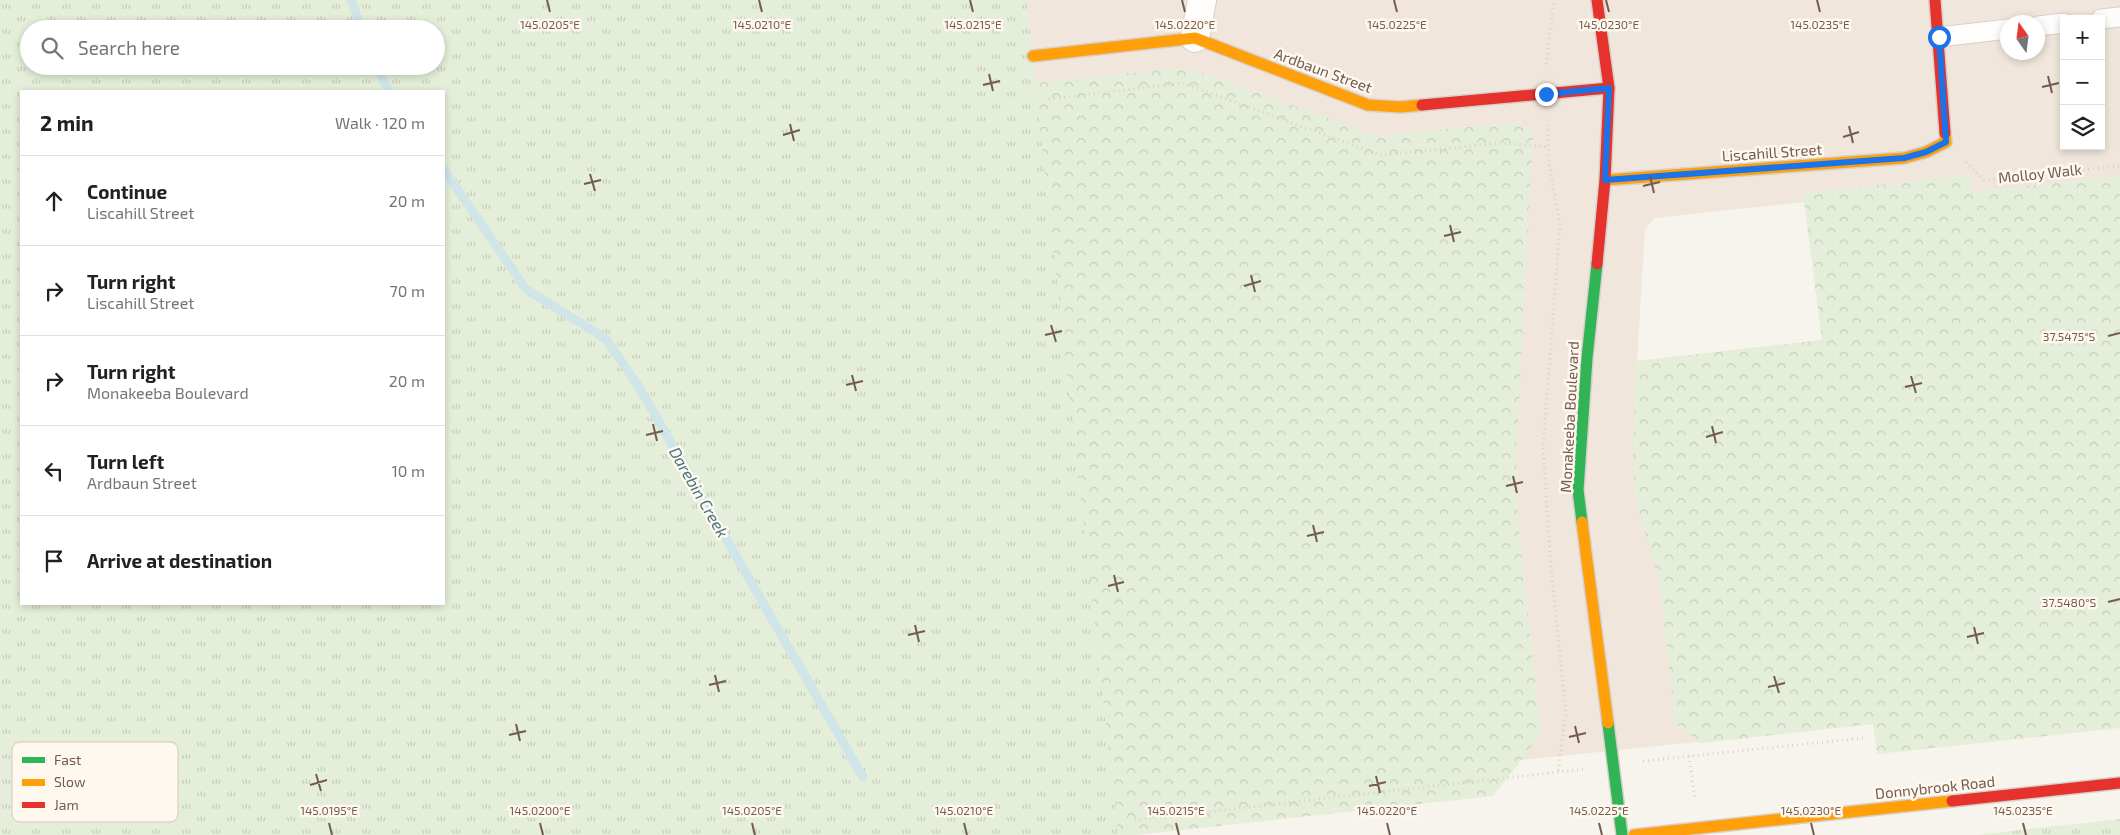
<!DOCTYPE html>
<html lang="en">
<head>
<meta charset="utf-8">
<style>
	:root { --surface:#fff; --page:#f2f2f2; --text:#202124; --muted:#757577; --line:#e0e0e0 }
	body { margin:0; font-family:"Exo 2",sans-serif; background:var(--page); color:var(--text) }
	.controls { position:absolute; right:15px; top:15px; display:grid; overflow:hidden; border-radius:0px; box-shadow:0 2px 8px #0003 }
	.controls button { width:45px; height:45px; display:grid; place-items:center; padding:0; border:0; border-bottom:1px solid var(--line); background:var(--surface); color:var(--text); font:25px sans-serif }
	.compass { position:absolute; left:2000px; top:15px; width:45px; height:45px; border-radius:50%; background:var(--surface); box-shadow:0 2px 8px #0003; rotate:346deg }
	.stop { position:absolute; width:15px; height:15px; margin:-11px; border:4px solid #1a73e8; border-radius:50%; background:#fff }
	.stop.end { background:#1a73e8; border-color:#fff; box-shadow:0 1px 5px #0008 }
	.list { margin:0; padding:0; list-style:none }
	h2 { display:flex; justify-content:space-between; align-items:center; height:65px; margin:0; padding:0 20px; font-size:21px }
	h2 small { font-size:16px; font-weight:400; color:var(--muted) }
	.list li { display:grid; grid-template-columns:32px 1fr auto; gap:15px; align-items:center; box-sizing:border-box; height:90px; padding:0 20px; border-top:1px solid var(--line) }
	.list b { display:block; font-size:19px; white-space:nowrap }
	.list p { margin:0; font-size:16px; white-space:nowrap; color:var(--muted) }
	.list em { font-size:16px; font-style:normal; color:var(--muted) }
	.icon { flex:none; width:28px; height:28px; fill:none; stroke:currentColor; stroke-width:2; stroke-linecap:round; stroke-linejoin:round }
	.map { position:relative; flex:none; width:2120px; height:835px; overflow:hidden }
	.search { position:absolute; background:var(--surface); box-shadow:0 2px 8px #0003; left:20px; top:20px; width:425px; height:55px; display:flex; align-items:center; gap:12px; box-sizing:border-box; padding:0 18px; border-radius:28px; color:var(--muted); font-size:19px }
	.panel { position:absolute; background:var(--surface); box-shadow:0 2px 8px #0003; left:20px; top:90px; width:425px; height:515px; border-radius:0px }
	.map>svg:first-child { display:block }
	.residential { fill:#f0e6db; fill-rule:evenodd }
	.grass { fill:url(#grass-tufts); fill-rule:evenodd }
	.park { fill:url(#park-crowns) }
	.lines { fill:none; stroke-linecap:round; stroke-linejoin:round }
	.stream { stroke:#cfe5e7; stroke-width:9 }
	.lane-casing { stroke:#d6d0cb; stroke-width:21 }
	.street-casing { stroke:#d6d0cb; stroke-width:30 }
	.fast-casing { stroke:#d7d0cb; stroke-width:14 }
	.slow-casing { stroke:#d7d0cb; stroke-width:14 }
	.jam-casing { stroke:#d7d0cb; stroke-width:14 }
	.path { stroke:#d8d1cc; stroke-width:3; stroke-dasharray:1 4; stroke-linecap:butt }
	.lane { stroke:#fefdfc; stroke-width:19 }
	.street { stroke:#fefdfc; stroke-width:28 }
	.fast { stroke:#30b455; stroke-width:11 }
	.slow { stroke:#ff9f0a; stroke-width:11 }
	.jam { stroke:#e5322d; stroke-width:11 }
	.route { stroke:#1a73e8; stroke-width:6 }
	.ticks { fill:none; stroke:#745b4e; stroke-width:2 }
	.labels { text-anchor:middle; stroke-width:5; stroke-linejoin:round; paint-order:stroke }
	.street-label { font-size:15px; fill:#745b4e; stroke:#fef8ef }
	.water-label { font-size:16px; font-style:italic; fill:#45767f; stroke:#fef8ef }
	.key { fill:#fef8ef; stroke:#d5c9bf; stroke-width:1 }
	.key-label { font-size:14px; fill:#745b4e }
	.ticks-label { font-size:12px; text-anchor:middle; fill:#745b4e; stroke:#fef8ef; stroke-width:5; stroke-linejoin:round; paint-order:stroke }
</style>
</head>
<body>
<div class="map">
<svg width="2120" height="835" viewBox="0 0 2120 835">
	<defs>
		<pattern id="grass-tufts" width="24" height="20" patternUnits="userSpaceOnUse" patternTransform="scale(1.25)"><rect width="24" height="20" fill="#e4eed8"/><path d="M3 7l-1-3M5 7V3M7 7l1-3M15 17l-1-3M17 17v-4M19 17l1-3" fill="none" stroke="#c7cebb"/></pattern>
		<pattern id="park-crowns" width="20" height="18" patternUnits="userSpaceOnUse" patternTransform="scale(1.25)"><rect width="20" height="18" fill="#e4eed8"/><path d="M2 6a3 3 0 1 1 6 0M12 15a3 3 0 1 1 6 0" fill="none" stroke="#c7cebb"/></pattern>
	</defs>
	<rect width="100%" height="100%" fill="#f7f3ed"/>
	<path class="residential" d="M1027,0H2120V176L1973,192L1970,175L1803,193L1804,202L1655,218L1645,229L1637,361L1823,340L1873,724L1521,760L1541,735L1518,518L1516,459L1520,122L1377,136L1214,76L1179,68L1035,83ZM2064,19H2101V146H2064ZM2008,22H2038V52H2008Z"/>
	<g class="grass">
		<path d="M0,0H1027L1118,835H0ZM29,29H436V66H29ZM21,91H444V604H21Z"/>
		<path d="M2120,819V835H1977Z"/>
	</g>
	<g class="park">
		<path d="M1179,68L1214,76L1377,136L1520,122L1533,135L1516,459L1518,518L1541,735L1493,796L1136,835H1118L1035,83Z"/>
		<path d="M1971,175L1973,192L2120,176V728L1877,754L1873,724L1701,743L1675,723L1660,584L1634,492L1633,441L1637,361L1822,340L1803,193Z"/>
	</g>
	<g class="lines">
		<g class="stream">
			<path d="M351,0L362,29"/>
			<path d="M376,66L389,91"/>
			<path d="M444,170L526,289L606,339L639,387L863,777"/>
		</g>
		<g class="lane-casing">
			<g id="lane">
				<path d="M2101,19L2120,17"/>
				<path d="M2038,26L2064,23"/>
				<path d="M1939,37L2008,29"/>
			</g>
		</g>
		<g class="street-casing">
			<path id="street" d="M1195,38L1202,0"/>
		</g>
		<g class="fast-casing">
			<g id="fast">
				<path d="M1582,522L1578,490L1587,358L1597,264"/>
				<path d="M1608,723L1622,835"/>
			</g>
		</g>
		<g class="slow-casing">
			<g id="slow">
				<path d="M1033,56L1195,38L1368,105L1401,107L1422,105"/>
				<path d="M1605,180L1904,158L1926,152L1946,142L1945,133"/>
				<path d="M1582,522L1608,723"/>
				<path d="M1634,835L1952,801"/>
			</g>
		</g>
		<g class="jam-casing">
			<g id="jam">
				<path d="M1935,0L1945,133"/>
				<path d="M1422,105L1609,88"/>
				<path d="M1597,264L1605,180L1609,88L1597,0"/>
				<path d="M1952,801L2120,783"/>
			</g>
		</g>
		<g class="path">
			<path d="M1546,64L1554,0"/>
			<path d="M1049,99L1183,83L1380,155L1500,143L1548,147"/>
			<path d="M1966,162L1984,180L2120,166"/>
			<path d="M1546,489L1543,449L1560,224L1549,163L1547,122"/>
			<path d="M1546,496L1551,567L1566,712L1558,772"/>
			<path d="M1689,756L1695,800"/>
			<path d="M1643,761L1863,738"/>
			<path d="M1135,820L1585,769"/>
		</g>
		<use href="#lane" class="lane"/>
		<use href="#street" class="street"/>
		<use href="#fast" class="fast"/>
		<use href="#slow" class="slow"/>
		<use href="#jam" class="jam"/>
	</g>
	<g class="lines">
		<path class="route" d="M1546,94L1609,88L1605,180L1904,158L1926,152L1946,142L1939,37"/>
	</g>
	<path class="ticks" d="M547,0L550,12M759,0L762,12M970,0L973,12M1182,0L1185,12M1394,0L1397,12M1606,0L1609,12M1817,0L1820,12M989,74L993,91M2048,76L2052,93M983,85L1000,81M2042,87L2059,83M790,124L794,141M1849,126L1853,143M783,135L800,130M1843,137L1859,132M590,174L595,191M1650,176L1654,193M584,184L601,180M1643,186L1660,182M1450,225L1454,242M1444,236L1461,232M1251,275L1255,292M1244,286L1261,281M1051,325L1056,342M1045,335L1062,331M2108,336L2120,333M852,375L856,391M1911,376L1916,393M846,385L863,381M1905,387L1922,383M653,424L657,441M1712,426L1716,443M646,435L663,431M1706,437L1723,432M1513,476L1517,493M1506,486L1523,482M1313,525L1317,542M1307,536L1324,532M1114,575L1118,592M1108,586L1124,582M2108,602L2120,599M915,625L919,642M1974,627L1978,644M908,635L925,631M1967,637L1984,633M715,675L719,692M1774,676L1779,693M709,685L726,681M1768,687L1785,683M516,724L520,741M1575,726L1579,743M509,735L526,731M1569,737L1586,733M316,774L321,791M1376,776L1380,793M310,785L327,780M1369,786L1386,782M329,823L332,835M540,823L543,835M752,823L755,835M964,823L967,835M1176,823L1179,835M1387,823L1390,835M1599,823L1602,835M1811,823L1814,835M2023,823L2026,835"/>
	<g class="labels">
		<g class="street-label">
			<text transform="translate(1323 71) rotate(20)" y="5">Ardbaun Street</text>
			<text transform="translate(1772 153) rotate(-4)" y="5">Liscahill Street</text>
			<text transform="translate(2040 174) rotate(-6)" y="5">Molloy Walk</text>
			<text transform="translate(1570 417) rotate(-87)" y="5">Monakeeba Boulevard</text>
			<text transform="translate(1935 788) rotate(-6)" y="5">Donnybrook Road</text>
		</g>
		<g class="water-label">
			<text transform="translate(699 492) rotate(60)" y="6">Darebin Creek</text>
		</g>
	</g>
	<rect x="12" y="742" width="166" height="80" rx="8" class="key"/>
	<rect x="22" y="757" width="23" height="6" fill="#30b455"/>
	<rect x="22" y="779" width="23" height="7" fill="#ff9f0a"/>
	<rect x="22" y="802" width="23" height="6" fill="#e5322d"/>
	<g class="key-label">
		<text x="54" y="765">Fast</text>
		<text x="54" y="787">Slow</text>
		<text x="54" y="810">Jam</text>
	</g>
	<g class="ticks-label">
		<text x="1397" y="29">145.0225°E</text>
		<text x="550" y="29">145.0205°E</text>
		<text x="762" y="29">145.0210°E</text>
		<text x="973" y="29">145.0215°E</text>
		<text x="1185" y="29">145.0220°E</text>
		<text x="1609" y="29">145.0230°E</text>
		<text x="1820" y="29">145.0235°E</text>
		<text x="2069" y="341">37.5475°S</text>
		<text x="2069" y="607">37.5480°S</text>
		<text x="329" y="815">145.0195°E</text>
		<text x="540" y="815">145.0200°E</text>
		<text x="752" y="815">145.0205°E</text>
		<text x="964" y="815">145.0210°E</text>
		<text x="1176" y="815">145.0215°E</text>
		<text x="1387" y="815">145.0220°E</text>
		<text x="1599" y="815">145.0225°E</text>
		<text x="1811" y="815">145.0230°E</text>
		<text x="2023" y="815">145.0235°E</text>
	</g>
</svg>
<div class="controls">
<button>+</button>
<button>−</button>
<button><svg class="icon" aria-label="layers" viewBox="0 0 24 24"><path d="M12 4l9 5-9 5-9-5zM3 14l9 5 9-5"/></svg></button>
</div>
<svg class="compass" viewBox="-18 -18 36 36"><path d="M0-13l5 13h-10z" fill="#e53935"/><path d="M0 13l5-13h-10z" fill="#757577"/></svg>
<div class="stop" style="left:1939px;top:37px"></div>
<div class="stop end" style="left:1546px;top:94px"></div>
<div class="search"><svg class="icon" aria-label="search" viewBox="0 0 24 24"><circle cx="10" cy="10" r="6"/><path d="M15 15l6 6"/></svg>Search here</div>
<section class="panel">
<h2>2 min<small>Walk · 120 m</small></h2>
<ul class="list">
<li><svg class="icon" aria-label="ahead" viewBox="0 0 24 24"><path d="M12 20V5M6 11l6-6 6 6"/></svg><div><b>Continue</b><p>Liscahill Street</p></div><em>20 m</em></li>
<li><svg class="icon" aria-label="right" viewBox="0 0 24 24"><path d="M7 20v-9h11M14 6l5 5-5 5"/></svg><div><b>Turn right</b><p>Liscahill Street</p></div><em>70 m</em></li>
<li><svg class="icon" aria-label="right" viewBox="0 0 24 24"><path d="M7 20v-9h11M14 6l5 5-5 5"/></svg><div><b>Turn right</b><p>Monakeeba Boulevard</p></div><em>20 m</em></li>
<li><svg class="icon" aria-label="left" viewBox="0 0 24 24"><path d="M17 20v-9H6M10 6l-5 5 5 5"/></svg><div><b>Turn left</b><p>Ardbaun Street</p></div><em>10 m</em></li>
<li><svg class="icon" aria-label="arrive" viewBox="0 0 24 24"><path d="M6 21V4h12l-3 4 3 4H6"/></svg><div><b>Arrive at destination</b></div></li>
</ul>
</section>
</div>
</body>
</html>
